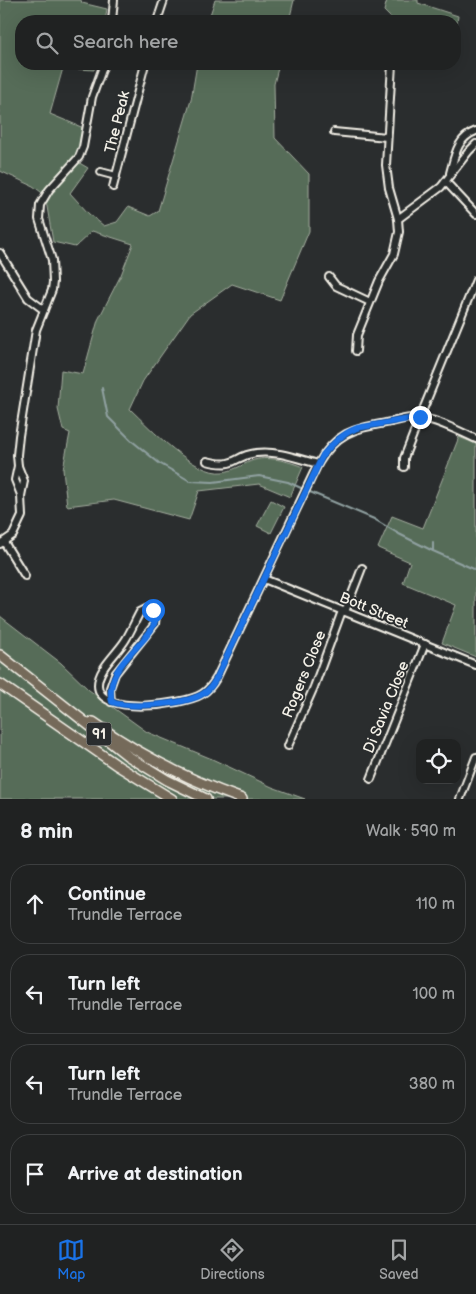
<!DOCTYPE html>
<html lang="en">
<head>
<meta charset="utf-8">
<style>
	:root { --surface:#202222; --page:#2d2f2f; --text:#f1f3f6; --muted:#a2a4a5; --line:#3d3f40; --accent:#1a73e8 }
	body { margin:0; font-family:"Balsamiq Sans",sans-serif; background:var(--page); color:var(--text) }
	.controls { position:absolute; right:15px; bottom:15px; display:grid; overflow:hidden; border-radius:10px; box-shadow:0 5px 20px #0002 }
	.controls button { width:45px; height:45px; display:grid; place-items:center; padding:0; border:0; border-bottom:1px solid var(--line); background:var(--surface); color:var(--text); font:25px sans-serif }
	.stop { position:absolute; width:15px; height:15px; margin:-11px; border:4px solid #1a73e8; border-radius:50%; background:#fff }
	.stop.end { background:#1a73e8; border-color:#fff; box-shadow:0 1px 5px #0008 }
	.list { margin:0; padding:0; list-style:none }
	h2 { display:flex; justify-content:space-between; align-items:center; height:65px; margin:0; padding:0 20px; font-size:21px }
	h2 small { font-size:16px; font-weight:400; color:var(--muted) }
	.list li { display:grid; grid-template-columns:32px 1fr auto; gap:15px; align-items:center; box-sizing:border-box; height:80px; margin:0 10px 10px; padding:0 10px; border:1px solid var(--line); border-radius:20px }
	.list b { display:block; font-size:19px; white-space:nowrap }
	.list p { margin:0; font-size:16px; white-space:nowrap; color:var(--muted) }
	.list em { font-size:16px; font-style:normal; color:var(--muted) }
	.icon { flex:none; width:28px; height:28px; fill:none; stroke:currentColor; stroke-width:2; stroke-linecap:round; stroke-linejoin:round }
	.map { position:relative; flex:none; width:476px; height:799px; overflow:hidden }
	.search { position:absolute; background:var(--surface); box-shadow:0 5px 20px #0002; left:15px; right:15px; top:15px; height:55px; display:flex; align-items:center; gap:12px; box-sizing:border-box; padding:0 18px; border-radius:20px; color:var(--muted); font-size:19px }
	.sheet { height:425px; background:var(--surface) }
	nav { display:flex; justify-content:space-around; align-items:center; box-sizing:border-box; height:70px; border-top:1px solid var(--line); background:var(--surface); font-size:14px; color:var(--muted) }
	nav a { display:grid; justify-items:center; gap:2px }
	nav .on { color:var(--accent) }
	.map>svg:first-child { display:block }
	.green { fill:#566c58; stroke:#a5aea0 }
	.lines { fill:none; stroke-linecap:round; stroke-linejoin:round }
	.stream { stroke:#90a1a1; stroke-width:2 }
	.minor-casing { stroke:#f4f1e8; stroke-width:10 }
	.major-casing { stroke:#f4f1e8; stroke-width:12 }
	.minor { stroke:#2a2d2e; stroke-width:6 }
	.major { stroke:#746a5a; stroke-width:9 }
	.route { stroke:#1a73e8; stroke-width:6 }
	.labels { text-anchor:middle; stroke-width:4; stroke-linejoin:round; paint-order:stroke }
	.shield { fill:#2a2d2e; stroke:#b7b6b0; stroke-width:1 }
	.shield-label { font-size:14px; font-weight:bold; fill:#f4f1e8 }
	.street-label { font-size:15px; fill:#f4f1e8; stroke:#2a2d2e }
</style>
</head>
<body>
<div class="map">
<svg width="476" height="799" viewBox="0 0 476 799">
	<rect width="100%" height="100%" fill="#2a2d2e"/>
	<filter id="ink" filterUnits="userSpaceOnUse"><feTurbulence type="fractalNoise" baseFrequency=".02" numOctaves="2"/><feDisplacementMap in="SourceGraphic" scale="10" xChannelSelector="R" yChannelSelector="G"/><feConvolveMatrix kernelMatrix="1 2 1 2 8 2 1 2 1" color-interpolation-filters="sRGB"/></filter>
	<g filter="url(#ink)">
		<g class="green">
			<path d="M0,0H81L82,3L107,9L105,21H21V64H95L94,70L63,68L50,114L86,129L76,161L88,168L70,193L89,214L104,226L117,222L128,207L150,216L158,211L191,100L197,64H279L274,84L275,138L309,174V231L280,300L232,284L190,314L143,381L130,409C150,428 195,476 223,472C232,471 242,465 251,461C267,455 288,461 303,467L290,497L259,484L199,491L189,520L114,500L67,506L63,469L70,433L63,430L58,409L61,370L83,374L98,320L121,275L133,244L92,231L75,247L53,242L45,195L33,186L0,171Z"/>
			<path d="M215,0H294L289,21H208Z"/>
			<path d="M387,0H418V3L458,16L455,37V21H394L384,11Z"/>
			<path d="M459,437L476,444V657L442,643L456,605L403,583L410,562L378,548L392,516L423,528Z"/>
			<path d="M271,500L284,507L271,533L257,526Z"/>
			<path d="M0,616L61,663L89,690L147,732L212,759L272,787L305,799H0Z"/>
		</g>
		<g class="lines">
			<g class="stream">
				<path d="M102,388L108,417L132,441L159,463L190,481L213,482L259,476L288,482L301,488"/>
				<path d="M310,492L374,519L399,534L433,551"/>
				<path d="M433,542V551L476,570"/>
			</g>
			<g class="minor-casing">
				<g id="minor">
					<path d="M112,21L114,0"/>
					<path d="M157,21L164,0"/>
					<path d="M334,132L387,137"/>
					<path d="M101,172L116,176"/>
					<path d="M450,173C455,155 457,138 476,131"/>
					<path d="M446,182L476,214"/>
					<path d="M113,187L145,64"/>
					<path d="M398,219L441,187L469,151L476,144"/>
					<path d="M0,253L28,298L44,310"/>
					<path d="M329,277L336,286L370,302"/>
					<path d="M356,351L357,335L379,281L394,254L399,232L398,219L389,188L386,165L392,64"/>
					<path d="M207,461C237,469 232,456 256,453C276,450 299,459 318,464"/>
					<path d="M18,466L15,480L21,495"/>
					<path d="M404,467V458L420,417L476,280"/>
					<path d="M4,542L25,576"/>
					<path d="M0,544L13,535L22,516L21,496L24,481L18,466L17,455L19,436L36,330L52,290L53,282L52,260L39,219L40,205L49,190L79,157L83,147L92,97L104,64"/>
					<path d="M264,579L476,665"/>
					<path d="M345,612L362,568"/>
					<path d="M111,702L110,688L115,674L155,624L156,614L148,608L140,612C135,621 131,631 126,639C118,653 98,668 98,685C98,717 184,705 202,694C209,690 213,684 217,677L318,464C338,430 355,429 391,422C401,420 412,416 422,418C440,421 459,431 476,439"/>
					<path d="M288,746L314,687L342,611"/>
					<path d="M371,779L425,644"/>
					<path d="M460,799L476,757"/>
				</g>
			</g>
			<g class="major-casing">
				<g id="major">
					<path d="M0,655L128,756L167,780L206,799"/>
					<path d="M0,684L118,766L172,799"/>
					<path d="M93,722C139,755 189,780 242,799"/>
				</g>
			</g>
			<use href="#minor" class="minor"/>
			<use href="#major" class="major"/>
		</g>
	</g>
	<g class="lines" filter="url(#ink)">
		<path class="route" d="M153,610L156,614C158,641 102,662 112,702C130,709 184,704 201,695C209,691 213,684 217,677L323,455C333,443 342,434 357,428L420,417"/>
	</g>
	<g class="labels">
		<rect class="shield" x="86.5" y="722.5" width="25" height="23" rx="4"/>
		<g class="shield-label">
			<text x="99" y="739">91</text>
		</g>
		<g class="street-label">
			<text transform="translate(117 122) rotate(-76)" y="5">The Peak</text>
			<text transform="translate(374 610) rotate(22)" y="5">Bott Street</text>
			<text transform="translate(304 674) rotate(-68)" y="5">Rogers Close</text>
			<text transform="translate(386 707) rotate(-68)" y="5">Di Savia Close</text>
		</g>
	</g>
</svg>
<div class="controls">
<button><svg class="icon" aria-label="locate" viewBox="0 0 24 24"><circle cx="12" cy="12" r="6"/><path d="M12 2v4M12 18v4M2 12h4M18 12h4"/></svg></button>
</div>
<div class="stop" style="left:153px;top:610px"></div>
<div class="stop end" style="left:420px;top:417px"></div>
<div class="search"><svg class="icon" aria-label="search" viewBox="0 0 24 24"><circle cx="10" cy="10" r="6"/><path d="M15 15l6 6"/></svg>Search here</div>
</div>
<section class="sheet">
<h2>8 min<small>Walk · 590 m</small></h2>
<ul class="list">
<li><svg class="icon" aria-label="ahead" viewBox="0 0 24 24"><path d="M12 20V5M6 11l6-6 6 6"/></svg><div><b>Continue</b><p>Trundle Terrace</p></div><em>110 m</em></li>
<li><svg class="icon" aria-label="left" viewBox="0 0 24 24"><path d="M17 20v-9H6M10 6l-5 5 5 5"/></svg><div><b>Turn left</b><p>Trundle Terrace</p></div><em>100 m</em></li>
<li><svg class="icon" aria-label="left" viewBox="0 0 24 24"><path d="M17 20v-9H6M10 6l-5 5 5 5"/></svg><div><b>Turn left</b><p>Trundle Terrace</p></div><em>380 m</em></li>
<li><svg class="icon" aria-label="arrive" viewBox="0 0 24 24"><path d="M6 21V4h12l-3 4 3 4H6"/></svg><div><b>Arrive at destination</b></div></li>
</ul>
</section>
<nav>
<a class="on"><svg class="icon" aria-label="map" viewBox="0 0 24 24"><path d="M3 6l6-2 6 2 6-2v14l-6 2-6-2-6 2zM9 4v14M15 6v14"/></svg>Map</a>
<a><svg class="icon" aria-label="directions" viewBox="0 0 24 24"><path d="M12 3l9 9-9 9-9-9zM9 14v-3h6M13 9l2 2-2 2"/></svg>Directions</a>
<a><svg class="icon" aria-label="saved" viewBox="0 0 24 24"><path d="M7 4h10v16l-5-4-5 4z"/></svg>Saved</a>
</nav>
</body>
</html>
